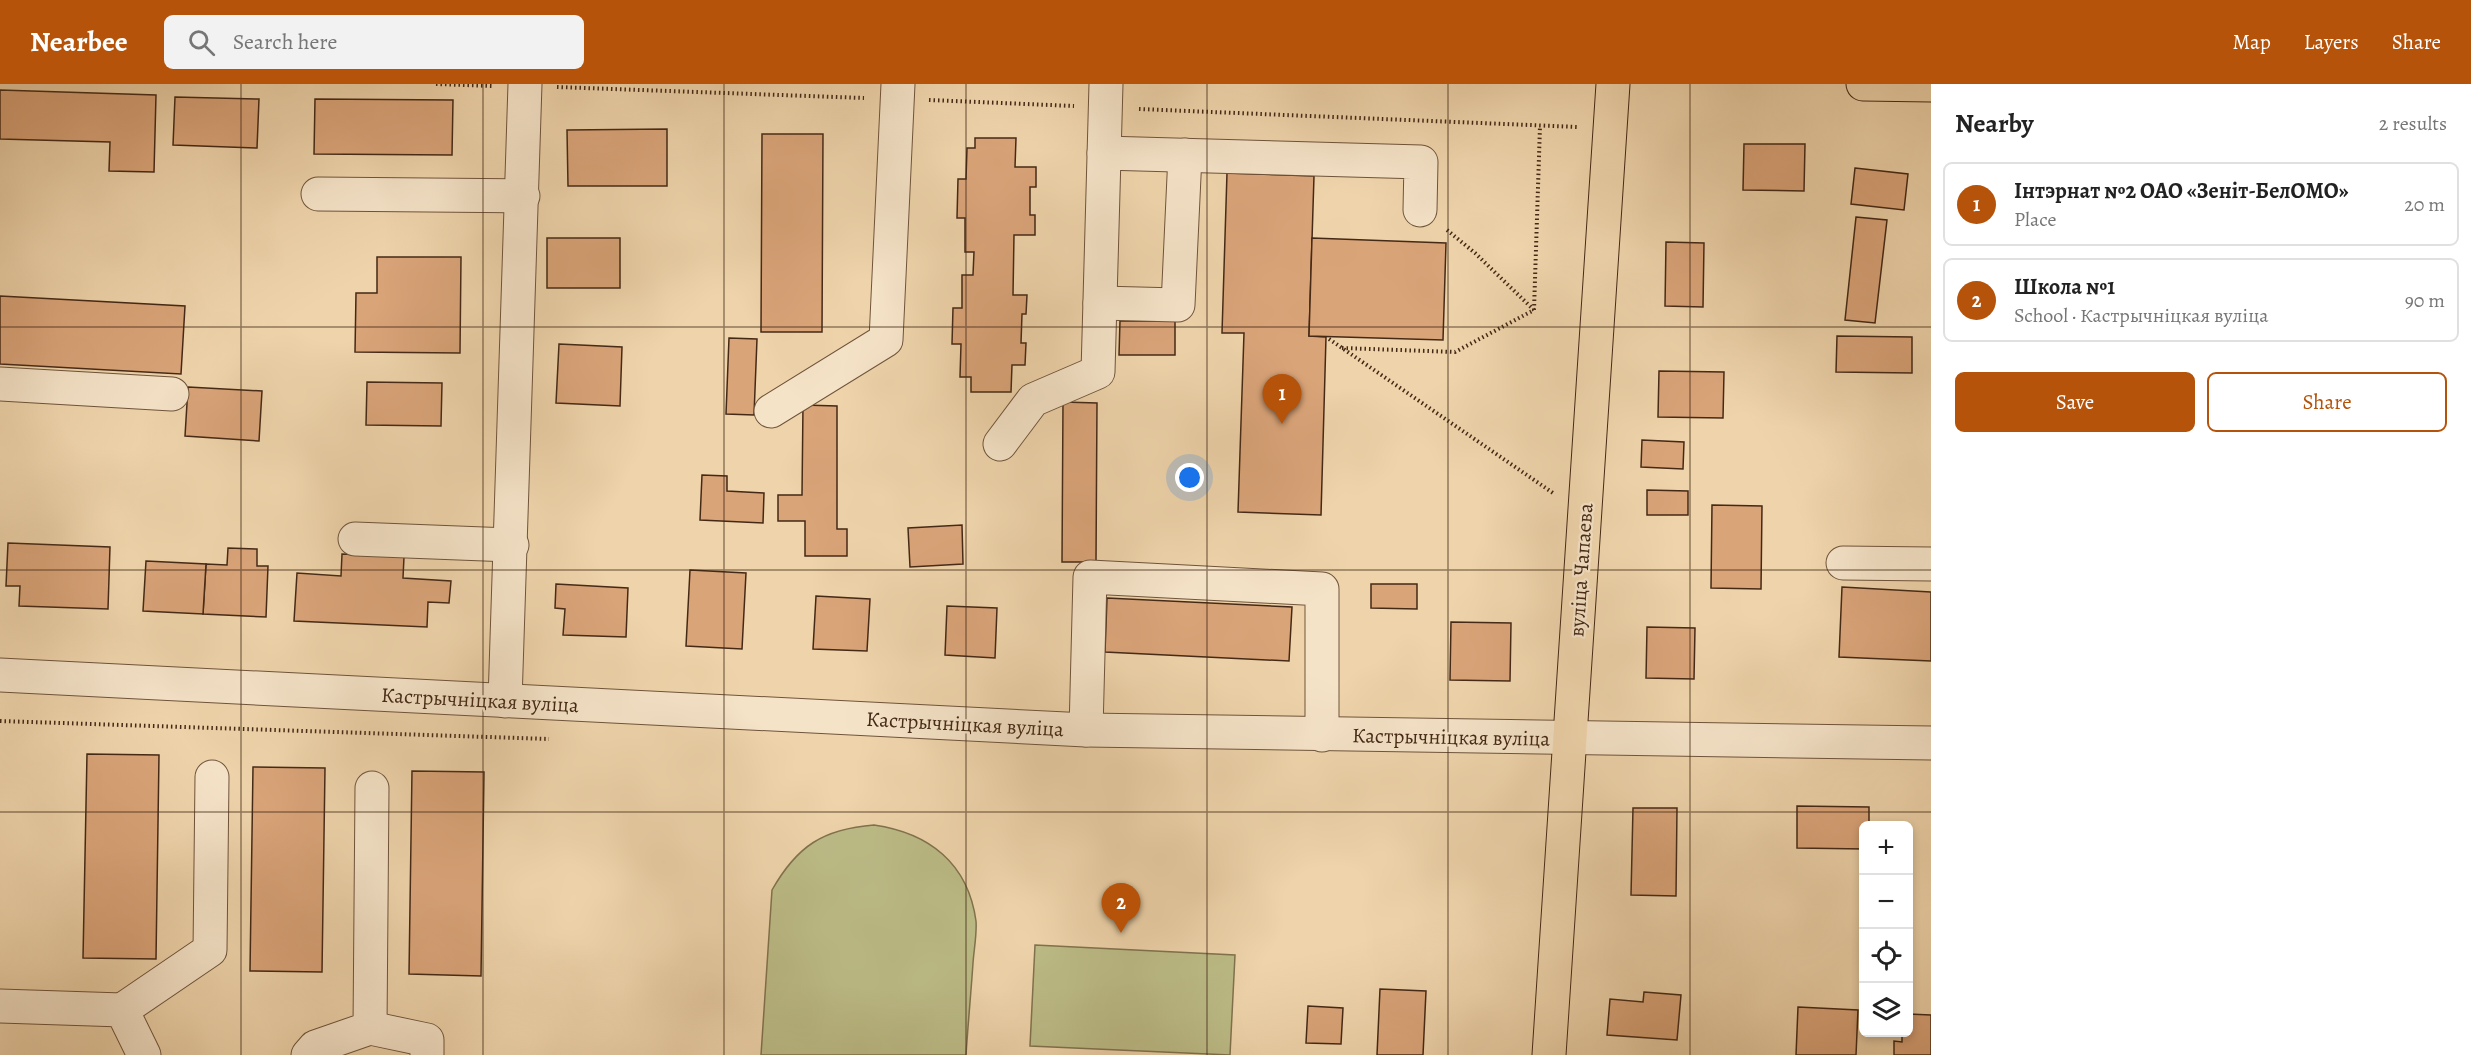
<!DOCTYPE html>
<html lang="en">
<head>
<meta charset="utf-8">
<style>
	:root { --surface:#fff; --page:#f2f2f2; --text:#222; --muted:#767676; --line:#e0e0e0; --accent:#b45309 }
	body { margin:0; font-family:Alegreya,serif; background:var(--page); color:var(--text) }
	.controls { position:absolute; right:18px; bottom:18px; display:grid; overflow:hidden; border-radius:9px; box-shadow:0 3px 9px #0003 }
	.controls button { width:54px; height:54px; display:grid; place-items:center; padding:0; border:0; border-bottom:2px solid var(--line); background:var(--surface); color:var(--text); font:30px sans-serif }
	.you { position:absolute; left:1190px; top:394px; width:21px; height:21px; margin:-15px; border:4px solid #fff; border-radius:50%; background:#1a73e8; box-shadow:0 0 0 9px #1a73e833 }
	.badge { display:grid; place-items:center; width:39px; height:39px; border-radius:50%; background:var(--accent); color:#fff; font-size:20px; font-weight:700 }
	.pin { position:absolute; translate:-50% -50px; filter:drop-shadow(0 2px 3px #0008) }
	.pin::after { content:''; position:absolute; top:32px; width:21px; height:18px; background:inherit; clip-path:polygon(0 0,100% 0,50% 100%) }
	.list { margin:0; padding:0; list-style:none }
	h2 { display:flex; justify-content:space-between; align-items:center; height:78px; margin:0; padding:0 24px; font-size:26px }
	h2 small { font-size:20px; font-weight:400; color:var(--muted) }
	.list li { display:grid; grid-template-columns:39px 1fr auto; gap:18px; align-items:center; box-sizing:border-box; height:84px; margin:0 12px 12px; padding:0 12px; border:2px solid var(--line); border-radius:9px }
	.list b { display:block; font-size:22px; white-space:nowrap }
	.list p { margin:0; font-size:20px; white-space:nowrap; color:var(--muted) }
	.list em { font-size:20px; font-style:normal; color:var(--muted) }
	.actions { display:flex; gap:12px; padding:18px 24px }
	.actions a { flex:1; padding:14px 0; border:2px solid var(--accent); border-radius:9px; text-align:center; font-size:21px; color:var(--accent) }
	.actions .main { background:var(--accent); color:#fff }
	.icon { flex:none; width:33px; height:33px; fill:none; stroke:currentColor; stroke-width:2; stroke-linecap:round; stroke-linejoin:round }
	.map { position:relative; flex:none; width:1931px; height:971px; overflow:hidden }
	header { display:flex; align-items:center; gap:36px; box-sizing:border-box; height:84px; padding:0 30px; background:var(--accent); color:#fff }
	header strong { font-size:28px }
	nav { display:flex; gap:33px; margin-inline-start:auto; font-size:21px }
	.search { width:420px; height:54px; background:var(--page); display:flex; align-items:center; gap:15px; box-sizing:border-box; padding:0 21px; border-radius:9px; color:var(--muted); font-size:22px }
	main { display:flex }
	aside { flex:1; background:var(--surface) }
	.map>svg:first-child { display:block }
	.green { fill:#bcbc87; stroke:#80724e; stroke-width:1.5 }
	.building { fill:#daa479; stroke:#442916; stroke-width:1.5 }
	.lines { fill:none; stroke-linecap:round; stroke-linejoin:round }
	.minor-casing { stroke:#6f543b; stroke-width:35 }
	.major-casing { stroke:#442916; stroke-width:35 }
	.path { stroke:#442916; stroke-width:4; stroke-dasharray:1.5 3; stroke-linecap:butt }
	.minor { stroke:#f5e3c8; stroke-width:33 }
	.major { stroke:#efd4ab; stroke-width:33 }
	.grid { fill:none; stroke:#442916; stroke-width:1.5; stroke-opacity:0.55 }
	.labels { text-anchor:middle; stroke-width:4.5; stroke-linejoin:round; paint-order:stroke }
	.street-label { font-size:21px; fill:#442916; stroke:#f5e3c8 }
</style>
</head>
<body>
<header>
<strong>Nearbee</strong>
<div class="search"><svg class="icon" aria-label="search" viewBox="0 0 24 24"><circle cx="10" cy="10" r="6"/><path d="M15 15l6 6"/></svg>Search here</div>
<nav><a>Map</a><a>Layers</a><a>Share</a></nav>
</header>
<main>
<div class="map">
<svg width="1931" height="971" viewBox="0 0 1931 971">
	<rect width="100%" height="100%" fill="#efd4ab"/>
	<filter id="stains"><feTurbulence type="fractalNoise" baseFrequency=".00333" numOctaves="4"/><feColorMatrix values="0 0 0 0 .2 0 0 0 0 .09 0 0 0 0 .02 0 0 0 .5 -.17"/></filter>
	<radialGradient id="worn" r=".72"><stop offset=".6" stop-color="#630" stop-opacity="0"/><stop offset="1" stop-color="#630" stop-opacity=".3"/></radialGradient>
	<g class="green">
		<path d="M874,741C929,749 968,779 976,837C977,850 974,865 973,879C971,909 968,940 966,971H761L772,806C797,762 823,745 874,741Z"/>
		<path d="M1035,861L1235,871L1230,971L1030,962Z"/>
	</g>
	<g class="building">
		<path d="M0,6L156,11L154,88L109,87L110,58L0,55Z"/>
		<path d="M175,13L259,15L257,64L173,61Z"/>
		<path d="M315,15L453,16L452,71L314,70Z"/>
		<path d="M667,45V102H568L567,46Z"/>
		<path d="M762,50H823L822,248H761Z"/>
		<path d="M975,54H1016L1015,83H1036V103H1030V131H1035V151H1014L1013,211H1027L1026,230H1022L1021,259H1026L1025,281H1012L1011,308H971V293H960L961,260H952L953,224H962V191H973L974,168H965V134H957L958,95H966L967,64H975Z"/>
		<path d="M1744,60H1805L1804,107L1743,106Z"/>
		<path d="M1855,84L1908,90L1904,126L1851,120Z"/>
		<path d="M1227,89L1314,92L1309,252L1326,253L1321,431L1238,428L1244,249H1222Z"/>
		<path d="M1856,133L1887,136L1875,239L1845,236Z"/>
		<rect x="547" y="154" width="73" height="50"/>
		<path d="M1312,154L1446,159L1443,256L1309,252Z"/>
		<path d="M1666,158L1704,159L1703,223L1665,222Z"/>
		<path d="M377,173H461L460,269L355,268L356,209H377Z"/>
		<path d="M0,212L185,222L181,290L0,280Z"/>
		<path d="M1120,237H1175V271H1119Z"/>
		<path d="M1837,252L1912,253V289L1836,288Z"/>
		<path d="M729,254L757,255L754,331L726,330Z"/>
		<path d="M559,260L622,263L620,322L556,319Z"/>
		<path d="M1659,287L1724,288L1723,334L1658,333Z"/>
		<path d="M367,298L442,299L441,342L366,341Z"/>
		<path d="M188,303L262,307L259,357L185,352Z"/>
		<path d="M1063,318L1097,319L1096,478H1062Z"/>
		<path d="M803,321L837,322V445H847V472H805V437H778V411H802Z"/>
		<path d="M1642,356L1684,358L1683,385L1641,383Z"/>
		<path d="M702,391L727,392V407L764,409L763,439L700,436Z"/>
		<path d="M1647,406L1688,407V431H1647Z"/>
		<path d="M1712,421L1762,422L1761,505L1711,504Z"/>
		<path d="M962,441L963,480L910,483L908,444Z"/>
		<path d="M8,459L110,463L108,525L19,522L20,502H6Z"/>
		<path d="M228,464L257,465V482H268L266,533L203,530L206,480L227,481Z"/>
		<path d="M342,470L404,473L403,494L451,497L449,519L428,518L427,543L294,537L297,489L341,492Z"/>
		<path d="M146,477L206,480L203,530L143,527Z"/>
		<path d="M690,486L746,489L742,565L686,562Z"/>
		<path d="M556,500L628,504L626,553L563,551L565,525L555,524Z"/>
		<path d="M1371,500H1417V525L1371,524Z"/>
		<path d="M1842,503L1931,508V577L1839,573Z"/>
		<path d="M816,512L870,515L867,567L813,565Z"/>
		<path d="M1107,514L1292,523L1289,577L1105,568Z"/>
		<path d="M947,522L997,524L995,574L945,571Z"/>
		<path d="M1451,538L1511,539L1510,597L1450,596Z"/>
		<path d="M1647,543L1695,544L1694,595L1646,594Z"/>
		<path d="M87,670L159,671L156,875L83,874Z"/>
		<path d="M253,683L325,684L322,888L250,887Z"/>
		<path d="M412,687L484,688L481,892L409,890Z"/>
		<path d="M1797,722L1869,723V742H1864V765L1797,764Z"/>
		<path d="M1633,724H1677L1676,812L1631,811Z"/>
		<path d="M1380,905L1426,907L1423,971H1377Z"/>
		<path d="M1644,908L1681,911L1677,956L1607,951L1610,915L1643,918Z"/>
		<path d="M1308,922L1343,924L1341,960L1306,959Z"/>
		<path d="M1798,923L1858,926L1856,971H1796Z"/>
		<path d="M1908,930L1931,931V971H1894V957L1902,958V948H1908Z"/>
	</g>
	<g class="lines">
		<g class="minor-casing">
			<g id="minor">
				<path d="M1104,69L1421,78L1420,126"/>
				<path d="M318,110L523,112"/>
				<path d="M1100,219L1178,221L1185,71"/>
				<path d="M0,300L172,310"/>
				<path d="M771,327L886,256L898,0"/>
				<path d="M1000,360L1033,316L1098,288L1106,0"/>
				<path d="M355,455L512,461"/>
				<path d="M1843,479L1931,480"/>
				<path d="M0,591L1086,646L1931,659"/>
				<path d="M505,617L525,0"/>
				<path d="M1086,646L1090,493L1322,505V651"/>
				<path d="M0,922L122,926L144,971"/>
				<path d="M122,926L210,866L212,693"/>
				<path d="M370,944L427,956V971"/>
				<path d="M308,971L315,963L370,944L372,704"/>
			</g>
		</g>
		<g class="major-casing">
			<g id="major">
				<path d="M1863,0L1931,1"/>
				<path d="M1549,971L1613,0"/>
			</g>
		</g>
		<g class="path">
			<path d="M436,0L492,2"/>
			<path d="M557,3L864,14"/>
			<path d="M929,16L1074,22"/>
			<path d="M1139,25L1578,43"/>
			<path d="M1447,146L1475,169L1534,226"/>
			<path d="M1534,226L1540,42"/>
			<path d="M1329,255L1553,409"/>
			<path d="M1342,264L1455,268L1534,226"/>
			<path d="M0,637L549,655"/>
		</g>
		<use href="#minor" class="minor"/>
		<use href="#major" class="major"/>
	</g>
	<path class="grid" d="M241,0V971M483,0V971M724,0V971M966,0V971M1207,0V971M1448,0V971M1690,0V971M0,243H1931M0,486H1931M0,728H1931"/>
	<g class="labels">
		<g class="street-label">
			<text transform="translate(1581 486) rotate(-86)" y="7">вуліца Чапаева</text>
			<text transform="translate(480 616) rotate(3)" y="7">Кастрычніцкая вуліца</text>
			<text transform="translate(965 640) rotate(3)" y="7">Кастрычніцкая вуліца</text>
			<text transform="translate(1451 653) rotate(1)" y="7">Кастрычніцкая вуліца</text>
		</g>
	</g>
	<rect width="100%" height="100%" filter="url(#stains)"/>
	<rect width="100%" height="100%" fill="url(#worn)"/>
</svg>
<div class="controls">
<button>+</button>
<button>−</button>
<button><svg class="icon" aria-label="locate" viewBox="0 0 24 24"><circle cx="12" cy="12" r="6"/><path d="M12 2v4M12 18v4M2 12h4M18 12h4"/></svg></button>
<button><svg class="icon" aria-label="layers" viewBox="0 0 24 24"><path d="M12 4l9 5-9 5-9-5zM3 14l9 5 9-5"/></svg></button>
</div>
<div class="you"></div>
<div class="pin badge" style="left:1282px;top:340px">1</div>
<div class="pin badge" style="left:1121px;top:849px">2</div>
</div>
<aside>
<h2>Nearby<small>2 results</small></h2>
<ul class="list">
<li><span class="badge">1</span><div><b>Інтэрнат №2 ОАО «Зеніт-БелОМО»</b><p>Place</p></div><em>20 m</em></li>
<li><span class="badge">2</span><div><b>Школа №1</b><p>School · Кастрычніцкая вуліца</p></div><em>90 m</em></li>
</ul>
<div class="actions"><a class="main">Save</a><a>Share</a></div>
</aside>
</main>
</body>
</html>
